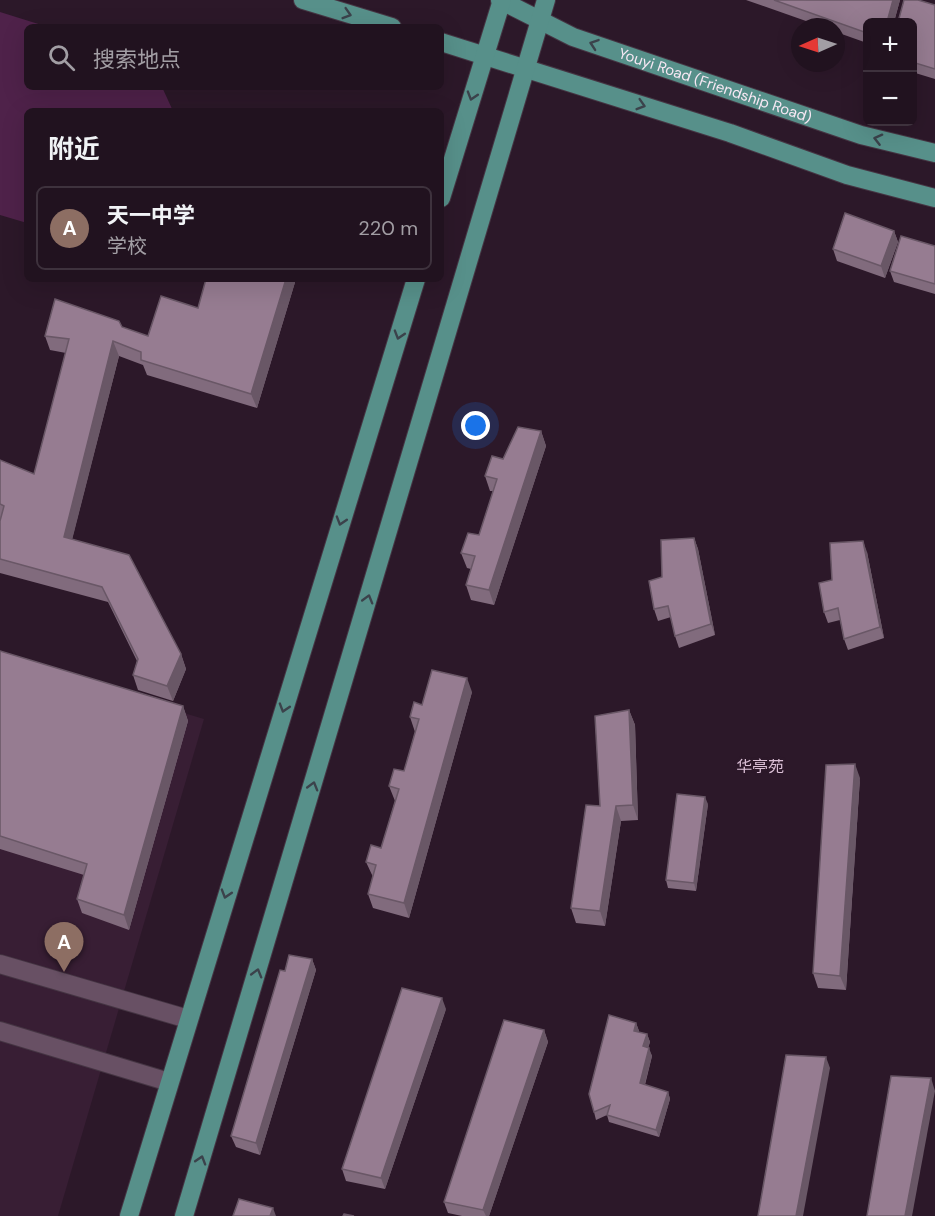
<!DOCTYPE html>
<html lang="zh">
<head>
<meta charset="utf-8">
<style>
	:root { --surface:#21121f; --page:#291b28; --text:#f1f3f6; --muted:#a29ea4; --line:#3e323d; --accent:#08d5b5 }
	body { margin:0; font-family:"DM Sans","Noto Sans SC",sans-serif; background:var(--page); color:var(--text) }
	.controls { position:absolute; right:18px; top:18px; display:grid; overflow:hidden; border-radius:9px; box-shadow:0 6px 24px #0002 }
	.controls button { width:54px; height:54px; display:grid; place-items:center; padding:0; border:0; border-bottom:2px solid var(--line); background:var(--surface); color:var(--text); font:30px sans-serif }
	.compass { position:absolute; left:791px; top:18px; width:54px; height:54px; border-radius:50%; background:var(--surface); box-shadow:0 6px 24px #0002; rotate:267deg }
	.you { position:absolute; left:476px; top:426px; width:21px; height:21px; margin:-15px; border:4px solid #fff; border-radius:50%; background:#1a73e8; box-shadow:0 0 0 9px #1a73e833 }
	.badge { display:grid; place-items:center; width:39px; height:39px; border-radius:50%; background:var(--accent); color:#fff; font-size:20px; font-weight:700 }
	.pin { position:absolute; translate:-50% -50px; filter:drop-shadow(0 2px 3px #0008) }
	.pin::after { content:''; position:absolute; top:32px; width:21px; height:18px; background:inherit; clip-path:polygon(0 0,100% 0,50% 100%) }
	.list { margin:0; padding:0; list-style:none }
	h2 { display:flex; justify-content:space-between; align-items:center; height:78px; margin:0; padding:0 24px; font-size:26px }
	h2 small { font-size:20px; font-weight:400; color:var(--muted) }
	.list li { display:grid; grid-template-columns:39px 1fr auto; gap:18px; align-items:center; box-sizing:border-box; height:84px; margin:0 12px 12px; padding:0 12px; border:2px solid var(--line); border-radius:9px }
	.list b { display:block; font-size:22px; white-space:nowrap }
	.list p { margin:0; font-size:20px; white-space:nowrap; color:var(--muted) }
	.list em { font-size:20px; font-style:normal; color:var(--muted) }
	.icon { flex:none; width:33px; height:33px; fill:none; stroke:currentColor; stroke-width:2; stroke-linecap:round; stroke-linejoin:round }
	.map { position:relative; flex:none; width:935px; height:1216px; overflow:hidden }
	.search { position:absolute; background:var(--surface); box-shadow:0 6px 24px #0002; left:24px; top:24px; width:420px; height:66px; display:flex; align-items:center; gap:15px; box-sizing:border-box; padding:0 21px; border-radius:9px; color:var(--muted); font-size:22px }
	.panel { position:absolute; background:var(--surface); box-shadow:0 6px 24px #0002; left:24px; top:108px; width:420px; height:174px; border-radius:9px }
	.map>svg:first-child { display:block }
	.built { fill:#381e34 }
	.green { fill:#4f224a }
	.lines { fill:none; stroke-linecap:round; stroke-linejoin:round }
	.minor-casing { stroke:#453543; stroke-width:20 }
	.major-casing { stroke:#453543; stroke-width:20 }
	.minor { stroke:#685064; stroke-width:18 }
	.major { stroke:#57908a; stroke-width:18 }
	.wall { fill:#816b7d }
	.shaded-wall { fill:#695766 }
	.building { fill:#967c91; stroke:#695766; stroke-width:1.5 }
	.oneway { stroke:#3b424b }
	.labels { text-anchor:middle; stroke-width:5; stroke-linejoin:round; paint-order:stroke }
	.street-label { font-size:15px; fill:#f7e8f4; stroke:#2c1829 }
	.neighbourhood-label { font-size:16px; fill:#dabfd5; stroke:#2c1829 }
</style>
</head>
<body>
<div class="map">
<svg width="935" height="1216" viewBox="0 0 935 1216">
	<rect width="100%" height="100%" fill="#2c1829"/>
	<path class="built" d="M0,658L204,719L58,1216H0Z"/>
	<path class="green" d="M0,12L48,27H27V87H162L173,111H27V223L0,215Z"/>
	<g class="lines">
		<g class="minor-casing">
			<g id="minor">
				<path d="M0,964L188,1019"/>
				<path d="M0,1031L169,1082"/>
			</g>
		</g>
		<g class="major-casing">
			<g id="major">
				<path d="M303,0L392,27"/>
				<path id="s1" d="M500,0L573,37L861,135L935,153"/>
				<path d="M441,42L730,133L847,175L935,198"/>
				<path d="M441,198L502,0"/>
				<path d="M129,1216L416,279"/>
				<path d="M184,1216L546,0"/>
			</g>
		</g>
		<use href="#minor" class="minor"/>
		<use href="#major" class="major"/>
	</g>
	<g class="wall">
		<path d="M746,0H900L894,22H867V43L836,32V27H823Z"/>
		<path d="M935,5V79L912,72V22Z"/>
		<path d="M894,231L898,242L885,278L837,261L833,249Z"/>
		<path d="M935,246V294L894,282L890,271Z"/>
		<path d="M206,279H296L257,408L147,375L143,365L119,356L72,539L181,654L186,669L173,701L138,690L133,675L137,661L108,602L0,573V521L1,518H0V460L34,474L66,353L50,350L45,336L122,327L148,336L198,308Z"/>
		<path d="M541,431L546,446L494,605L471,600L466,585L471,569L467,568L461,553L479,535L493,491H490L485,476L503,459Z"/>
		<path d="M694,538L698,549L715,635L679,648L675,636L671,617L658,621L654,609L662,577Z"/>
		<path d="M867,552L884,638L848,650L844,639L840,620L828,623L824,612L832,580Z"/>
		<path d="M0,651L183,706L188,721L129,930L82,913L77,899L84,875L0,849Z"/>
		<path d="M472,692L409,918L373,908L368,894L373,877L366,862L381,848L395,801L389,786L404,771L415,732L410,717L422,705Z"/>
		<path d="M629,710L635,725L638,820L621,821L605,926L576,923L571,908L600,806Z"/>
		<path d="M860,778L846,990L818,988L813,973Z"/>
		<path d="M708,804L696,891L668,888L666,880Z"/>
		<path d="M312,959L316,970L260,1155L236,1147L231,1136L285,971Z"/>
		<path d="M446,1009L385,1189L346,1181L342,1169Z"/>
		<path d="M636,1023L639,1031L638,1032L647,1034L650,1042L648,1048L652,1056L645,1085L668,1092L670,1099L659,1137L609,1122L607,1115L596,1120L594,1112Z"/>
		<path d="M544,1030L548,1042L489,1216H462L448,1213L444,1202Z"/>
	</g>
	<g class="shaded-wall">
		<path d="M893,0H900L894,22H887Z"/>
		<path d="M894,231L898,242L885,278L881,266Z"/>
		<path d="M286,279H296L257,408L251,394Z"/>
		<path d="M113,341L119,356L69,552L64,537Z"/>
		<path d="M541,431L546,446L494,605L489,590Z"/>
		<path d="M694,538L698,549L715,635L711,624Z"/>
		<path d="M863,541L867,552L884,638L880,627Z"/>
		<path d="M181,654L186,669L173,701L167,686Z"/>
		<path d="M467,678L472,692L409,918L404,903Z"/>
		<path d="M183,706L188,721L129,930L124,915Z"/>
		<path d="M629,710L635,725L638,820L633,805Z"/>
		<path d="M855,764L860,778L846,990L840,976Z"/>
		<path d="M705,797L708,804L696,891L694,883Z"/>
		<path d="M616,806L621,821L605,926L600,911Z"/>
		<path d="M312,959L316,970L260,1155L256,1143Z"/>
		<path d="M442,998L446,1009L385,1189L381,1178Z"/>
		<path d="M636,1023L639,1031L636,1039L634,1031Z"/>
		<path d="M544,1030L548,1042L489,1216H486L483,1210Z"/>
		<path d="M647,1034L650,1042L646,1054L643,1046Z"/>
		<path d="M649,1048L652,1056L643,1091L640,1083Z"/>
		<path d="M826,1057L830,1068L803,1216H796Z"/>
		<path d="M931,1078L935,1091L912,1216H905Z"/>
		<path d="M668,1092L670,1099L659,1137L656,1130Z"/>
		<path d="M273,1208L276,1216H270Z"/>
	</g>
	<g class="building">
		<path d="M774,0H893L887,22H867V33Z"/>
		<path d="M904,0H918L935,5V69L912,62V22H898Z"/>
		<path d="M845,213L894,231L881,266L833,249Z"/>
		<path d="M901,236L935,246V284L890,271Z"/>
		<path d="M206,279H286L251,394L141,360V352L113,341L64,537L129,555L181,654L167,686L133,675L138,659L102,587L0,559V521L4,506L0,504V460L34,474L69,339L45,336L55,299L119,321L122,327L148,336L161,296L198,308Z"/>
		<path d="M518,427L541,431L489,590L466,585L475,556L461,553L468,533L479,535L497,479L485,476L492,456L503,459Z"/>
		<path d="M694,538L711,624L675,636L668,606L654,609L649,581L662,577L661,540Z"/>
		<path d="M863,541L880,627L844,639L838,608L824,612L819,583L832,580L830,543Z"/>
		<path d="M0,651L183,706L124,915L77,899L87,864L0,836Z"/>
		<path d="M432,670L467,678L404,903L368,894L376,865L366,862L371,845L381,848L399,789L389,786L394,769L404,771L419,719L410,717L414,702L422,705Z"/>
		<path d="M629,710L633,805L616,806L600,911L571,908L586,805L600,806L595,716Z"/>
		<path d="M855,764L840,976L813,973L826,765Z"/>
		<path d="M677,794L705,797L694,883L666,880Z"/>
		<path d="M289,955L312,959L256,1143L231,1136L280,970L285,971Z"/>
		<path d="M402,988L442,998L381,1178L342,1169Z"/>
		<path d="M609,1015L636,1023L634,1031L647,1034L643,1046L649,1048L640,1083L668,1092L656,1130L607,1115L610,1105L594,1112L589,1094Z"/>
		<path d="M504,1020L544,1030L483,1210L444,1202Z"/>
		<path d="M786,1055L826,1057L796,1216H758Z"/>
		<path d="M891,1076L931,1078L905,1216H867Z"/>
		<path d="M239,1199L273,1208L270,1216H233Z"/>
		<path d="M344,1214L354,1216H343Z"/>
	</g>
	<defs><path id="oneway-chevron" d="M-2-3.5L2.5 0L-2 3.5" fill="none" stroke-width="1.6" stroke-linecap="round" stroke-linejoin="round" transform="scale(1.5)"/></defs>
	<g class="oneway">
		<use href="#oneway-chevron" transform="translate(347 14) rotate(17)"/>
		<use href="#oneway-chevron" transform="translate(594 44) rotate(-161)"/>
		<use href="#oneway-chevron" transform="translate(472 96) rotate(107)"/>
		<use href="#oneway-chevron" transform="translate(641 105) rotate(17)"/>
		<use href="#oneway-chevron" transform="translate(878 139) rotate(-166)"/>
		<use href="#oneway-chevron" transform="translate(399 335) rotate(107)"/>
		<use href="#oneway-chevron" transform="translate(341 521) rotate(107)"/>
		<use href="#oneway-chevron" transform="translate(368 599) rotate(-74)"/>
		<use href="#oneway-chevron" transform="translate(284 708) rotate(107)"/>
		<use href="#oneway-chevron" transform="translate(313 786) rotate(-74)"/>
		<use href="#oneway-chevron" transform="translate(226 894) rotate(107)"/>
		<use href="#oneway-chevron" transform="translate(257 973) rotate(-74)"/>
		<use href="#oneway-chevron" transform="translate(201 1160) rotate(-73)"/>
	</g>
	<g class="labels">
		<g class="street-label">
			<text dy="5" stroke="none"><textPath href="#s1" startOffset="232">Youyi Road (Friendship Road)</textPath></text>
		</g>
		<g class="neighbourhood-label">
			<text x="760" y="772">华亭苑</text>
		</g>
	</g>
</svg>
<div class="controls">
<button>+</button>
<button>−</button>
</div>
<svg class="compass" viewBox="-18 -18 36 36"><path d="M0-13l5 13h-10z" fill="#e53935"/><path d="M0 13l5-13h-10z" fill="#a29ea4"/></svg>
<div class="you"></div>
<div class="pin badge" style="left:64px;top:972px;background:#8d6e63">A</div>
<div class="search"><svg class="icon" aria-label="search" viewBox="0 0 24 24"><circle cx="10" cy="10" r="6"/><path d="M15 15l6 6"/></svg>搜索地点</div>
<section class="panel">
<h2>附近<small></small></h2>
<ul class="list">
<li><span class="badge" style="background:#8d6e63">A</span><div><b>天一中学</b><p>学校</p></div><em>220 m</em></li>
</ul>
</section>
</div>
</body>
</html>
